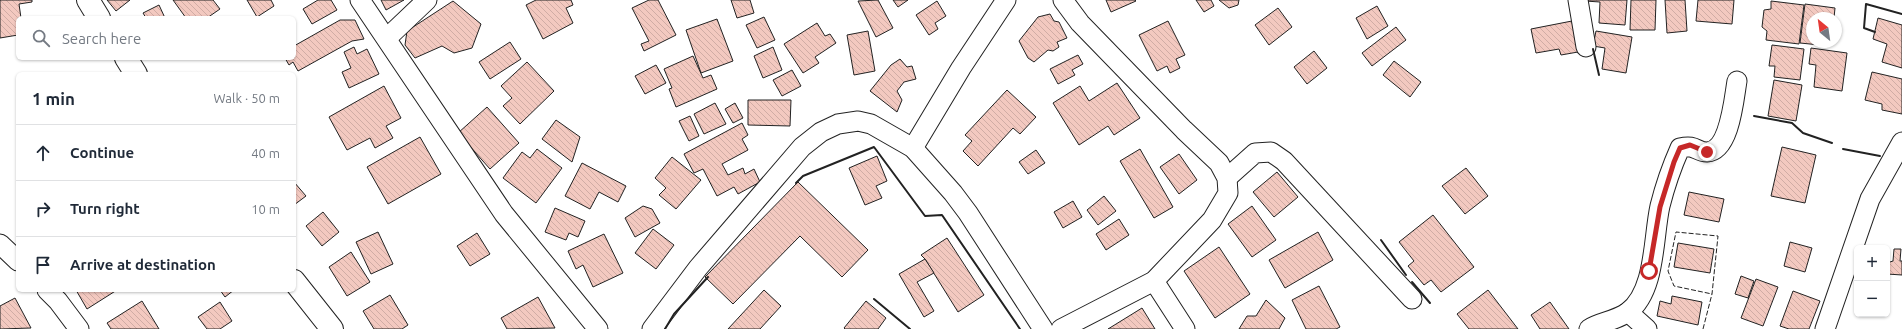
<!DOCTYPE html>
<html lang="en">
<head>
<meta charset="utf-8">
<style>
	:root { --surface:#fff; --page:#f2f2f3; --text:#1f2937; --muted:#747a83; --line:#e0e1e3 }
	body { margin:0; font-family:Ubuntu,sans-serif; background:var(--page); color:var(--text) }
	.controls { position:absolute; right:12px; bottom:12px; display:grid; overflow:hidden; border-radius:6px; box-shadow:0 1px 3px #0004 }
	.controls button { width:36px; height:36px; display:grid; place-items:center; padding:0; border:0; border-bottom:1px solid var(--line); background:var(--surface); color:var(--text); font:20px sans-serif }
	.compass { position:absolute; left:1806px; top:12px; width:36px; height:36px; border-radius:50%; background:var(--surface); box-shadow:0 1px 3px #0004; rotate:331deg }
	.stop { position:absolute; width:12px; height:12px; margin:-9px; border:3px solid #c62828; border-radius:50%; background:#fff }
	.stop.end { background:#c62828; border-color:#fff; box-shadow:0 1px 4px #0008 }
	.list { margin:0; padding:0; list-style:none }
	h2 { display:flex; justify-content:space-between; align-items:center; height:52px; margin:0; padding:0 16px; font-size:17px }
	h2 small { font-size:13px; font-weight:400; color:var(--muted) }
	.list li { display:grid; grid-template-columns:26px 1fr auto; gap:12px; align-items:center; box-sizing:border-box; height:56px; padding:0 16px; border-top:1px solid var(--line) }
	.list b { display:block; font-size:15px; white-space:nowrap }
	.list em { font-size:13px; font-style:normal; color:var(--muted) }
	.icon { flex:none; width:22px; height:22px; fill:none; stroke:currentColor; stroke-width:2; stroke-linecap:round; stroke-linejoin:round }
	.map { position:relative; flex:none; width:1902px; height:329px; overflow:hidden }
	.search { position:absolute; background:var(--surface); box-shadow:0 1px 3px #0004; left:16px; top:16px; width:280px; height:44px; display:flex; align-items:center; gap:10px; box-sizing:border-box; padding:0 14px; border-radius:6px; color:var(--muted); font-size:15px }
	.panel { position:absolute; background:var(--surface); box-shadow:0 1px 3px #0004; left:16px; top:72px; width:280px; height:220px; border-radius:6px }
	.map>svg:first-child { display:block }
	.building { fill:url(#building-back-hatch); stroke:#222 }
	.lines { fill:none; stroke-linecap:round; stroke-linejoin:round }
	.minor-casing { stroke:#222; stroke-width:21 }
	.tertiary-casing { stroke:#222; stroke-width:24 }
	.minor { stroke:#fff; stroke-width:19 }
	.tertiary { stroke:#fff; stroke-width:22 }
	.fence { stroke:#222; stroke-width:1; stroke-dasharray:5 2; stroke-linecap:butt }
	.wall { stroke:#222; stroke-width:2 }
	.route { stroke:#c62828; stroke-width:5 }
</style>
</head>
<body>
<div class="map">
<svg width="1902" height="329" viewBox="0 0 1902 329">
	<defs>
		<pattern id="building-back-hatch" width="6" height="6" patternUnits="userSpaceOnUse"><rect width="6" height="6" fill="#f3c9c0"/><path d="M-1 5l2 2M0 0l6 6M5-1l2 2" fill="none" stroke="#d0aca5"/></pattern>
	</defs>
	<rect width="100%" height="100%" fill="#fff"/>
	<g class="building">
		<path d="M0,0H32V2L19,4L21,18H18V35L0,38Z"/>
		<path d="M107,0H130L116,11Z"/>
		<path d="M173,0H213L220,9L207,18H186Z"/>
		<path d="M247,0H271L274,6L257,17Z"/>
		<path d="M318,0H331L337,10L312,24L303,9Z"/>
		<path d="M381,0H404L386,10Z"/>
		<path d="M536,0H571L573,5L566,8L573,23L543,39L526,5Z"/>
		<path d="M649,0H658L676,35L644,51L641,44L649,41L632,8Z"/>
		<path d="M731,0H750L754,13L737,18Z"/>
		<path d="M878,0L893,28L876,37L858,1Z"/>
		<path d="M893,0H908L898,7Z"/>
		<path d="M1106,0H1135L1136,1L1111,12Z"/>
		<path d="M1196,0H1211L1214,6L1204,12Z"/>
		<path d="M1219,0H1239L1238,5L1229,8Z"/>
		<path d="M1585,0H1627L1625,25L1599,23L1600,2L1585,1Z"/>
		<path d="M1631,0H1656L1655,30H1630Z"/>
		<path d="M1665,0H1685L1687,31L1667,33Z"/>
		<path d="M1698,0H1734L1732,24L1696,21Z"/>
		<path d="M453,1L481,24L472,48L454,53L442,46L415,58L405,45L407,31Z"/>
		<path d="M937,1L946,16L935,23L938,29L929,35L916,15Z"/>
		<path d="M1771,1L1804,5L1799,44L1766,40L1767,31L1762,27L1764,10L1771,9Z"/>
		<path d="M1805,4L1835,8L1834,18H1812V42H1831L1830,46L1800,43Z"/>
		<path d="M159,5L165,18H146L143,13Z"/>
		<path d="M1377,6L1388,26L1367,39L1356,18Z"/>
		<path d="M1278,8L1292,27L1269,45L1255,25Z"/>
		<path d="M1050,14L1054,21L1059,22L1067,38L1057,42L1059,47L1053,51L1048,50L1034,62L1028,58L1019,41L1038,17Z"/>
		<path d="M764,17L775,40L757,48L746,25Z"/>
		<path d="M1878,18L1902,25V68L1882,62L1887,44L1873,39Z"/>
		<path d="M717,19L733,61L701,73L686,30Z"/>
		<path d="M340,20H355L364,39L352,41L298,71L293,62L289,65L285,58H294V46Z"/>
		<path d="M1168,21L1185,55L1176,59L1180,68L1170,73L1167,66L1157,71L1139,35Z"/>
		<path d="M1572,21L1578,52L1561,55L1559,49L1536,53L1531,29Z"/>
		<path d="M817,23L825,36L830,34L836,43L815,57L819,63L803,73L784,44Z"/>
		<path d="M1396,27L1406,40L1372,66L1362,53Z"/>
		<path d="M868,31L875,71L854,75L847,35Z"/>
		<path d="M1596,31L1632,37L1626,73L1602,69L1605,48L1593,46Z"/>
		<path d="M510,42L521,59L490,79L479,62Z"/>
		<path d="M1772,45L1804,49L1800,80L1774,77L1775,66H1769Z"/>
		<path d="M354,47L357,54L367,49L379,74L349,88L342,72L351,68L344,52Z"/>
		<path d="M773,47L782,70L763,78L754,56Z"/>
		<path d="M1811,48L1847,53L1842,91L1814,87L1816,65L1809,64Z"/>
		<path d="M1314,51L1327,68L1307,84L1294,67Z"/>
		<path d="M1078,55L1083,64L1072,70L1075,75L1058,84L1050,69Z"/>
		<path d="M693,56L703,78L711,75L717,89L676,107L669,89L672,88L664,69Z"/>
		<path d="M900,59L907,67L912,66L916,79L904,82L897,91L902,100L897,112L870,91L891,65Z"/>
		<path d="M1394,61L1421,82L1410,97L1383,75Z"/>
		<path d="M527,62L554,91L520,124L503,106L512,98L501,86Z"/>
		<path d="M656,65L666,83L645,94L635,76Z"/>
		<path d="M792,70L801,86L782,96L773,80Z"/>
		<path d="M1872,72L1902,79V114L1882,110V104L1865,100Z"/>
		<path d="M1774,80L1802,85L1796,121L1768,116Z"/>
		<path d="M1117,83L1140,118L1114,135L1108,126L1079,145L1053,103L1080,86L1089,101Z"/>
		<path d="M384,86L401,118L386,126L393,138L375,148L370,138L347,150L329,117Z"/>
		<path d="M1007,90L1036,117L1020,134L1013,128L978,166L963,151L972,141L965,135Z"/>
		<path d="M748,100H791L790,126L748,125Z"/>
		<path d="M715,103L726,124L704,134L694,114Z"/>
		<path d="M735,103L743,118L733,123L725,109Z"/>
		<path d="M487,107L519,143L490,169L458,133Z"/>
		<path d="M690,116L699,136L689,141L679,121Z"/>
		<path d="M556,120L580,137L572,162L542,139Z"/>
		<path d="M742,123L748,135L742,139L748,150L722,164L728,175L743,168L745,174L754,169L760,182L738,194L734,187L717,196L703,169L694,173L684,154Z"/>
		<path d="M420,137L441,174L388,204L367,167Z"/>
		<path d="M1782,147L1816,155L1805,203L1771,196Z"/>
		<path d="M537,149L562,168L536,203L503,178L522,152L530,158Z"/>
		<path d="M1140,149L1173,207L1154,218L1120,161Z"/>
		<path d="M1036,150L1045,163L1028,174L1019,162Z"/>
		<path d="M1179,154L1197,180L1179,194L1160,167Z"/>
		<path d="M877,156L887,181L876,186L882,198L865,205L849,168Z"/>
		<path d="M672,157L701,180L676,209L659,195L666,188L655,178Z"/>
		<path d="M582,163L626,186L618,202L599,192L590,209L565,196Z"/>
		<path d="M1466,168L1488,196L1465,214L1442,186Z"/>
		<path d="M1277,172L1298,197L1274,217L1253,192Z"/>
		<path d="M294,182L306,196L294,205Z"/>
		<path d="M798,182L868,250L842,277L800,236L733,304L705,277Z"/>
		<path d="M1689,192L1724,199L1719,222L1684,215Z"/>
		<path d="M1104,196L1116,211L1098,225L1087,210Z"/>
		<path d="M1073,201L1082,217L1063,228L1054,212Z"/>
		<path d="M643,206L652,209L660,223L635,237L625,218Z"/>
		<path d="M1252,206L1276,240L1252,257L1228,224Z"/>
		<path d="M555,208L585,221L578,237L569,233L566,240L545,232Z"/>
		<path d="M323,212L339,232L322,246L306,226Z"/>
		<path d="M1433,215L1474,267L1441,292L1431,280L1424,285L1408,266L1414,261L1399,242Z"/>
		<path d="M1119,219L1129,235L1106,250L1096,234Z"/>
		<path d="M653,229L674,245L656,269L635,253Z"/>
		<path d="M378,232L393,264L371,274L356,242Z"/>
		<path d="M1318,232L1333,260L1285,288L1269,260Z"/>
		<path d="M477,233L490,254L470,266L457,246Z"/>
		<path d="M604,234L623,273L593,287L583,265L576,269L568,251Z"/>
		<path d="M947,238L984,295L958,312L925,259L921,255Z"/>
		<path d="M1790,242L1812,248L1805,272L1784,266Z"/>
		<path d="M1678,243L1714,249L1710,273L1674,267Z"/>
		<path d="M1219,247L1250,294L1215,318L1184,271Z"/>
		<path d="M1894,249H1901L1900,261H1902V275L1887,274V263L1893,261Z"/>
		<path d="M351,252L370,282L347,296L329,267Z"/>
		<path d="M925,259L934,273L917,282L934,311L924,317L899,274Z"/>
		<path d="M1741,276L1754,281L1748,298L1735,294Z"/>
		<path d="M1756,279L1778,287L1763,326L1741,318Z"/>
		<path d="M1319,286L1340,327L1336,329H1306L1292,300Z"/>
		<path d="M76,290H117L87,309Z"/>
		<path d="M220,290H234L225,297Z"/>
		<path d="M764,290L781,306L760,329H728Z"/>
		<path d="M1488,290L1518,329H1469L1457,314Z"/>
		<path d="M1793,291L1820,301L1809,329H1789L1780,326Z"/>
		<path d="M390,295L408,325L402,329H374L363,311Z"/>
		<path d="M1672,296L1702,302L1698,325L1657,316L1660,301L1671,304Z"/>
		<path d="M538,297L555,328L507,329L501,318Z"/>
		<path d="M15,298L31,328L0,329V306Z"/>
		<path d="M1266,300L1285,318L1279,329H1239L1247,316H1256Z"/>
		<path d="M142,301L159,329H111L107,323Z"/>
		<path d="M866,301L886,318L878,329H845L844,328Z"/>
		<path d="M220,302L232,321L220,329H207L198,317Z"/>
		<path d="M1550,302L1569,329H1540L1531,315Z"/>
		<path d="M1142,308L1155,329H1108Z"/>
	</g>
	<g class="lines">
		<g class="minor-casing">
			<g id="minor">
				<path d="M360,0L504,214L598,329"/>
				<path d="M1578,0L1586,47"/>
				<path d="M387,38L427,0"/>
				<path d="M913,148L961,68L1006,0"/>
				<path d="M1227,178L1255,153L1271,152L1284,161L1412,299"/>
				<path d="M0,244L18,261"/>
				<path d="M1154,281L1185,329"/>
				<path d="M47,290L58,301L79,329"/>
				<path d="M1628,312L1647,329"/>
				<path d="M652,329L698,268L802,147L821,132L838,124L858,121L871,124L913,148L953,193L968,213L1043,329"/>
				<path d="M1061,329L1154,281L1212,220L1228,193L1227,178L1219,163L1184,130L1080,23L1063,0"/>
				<path d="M1589,329C1599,322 1616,321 1628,312C1656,291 1653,237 1660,206C1665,186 1672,166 1680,148C1696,144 1696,152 1707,152C1730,151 1734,98 1737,81"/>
				<path d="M1825,329L1870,199L1902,142"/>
			</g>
		</g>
		<g class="tertiary-casing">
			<g id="tertiary">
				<path d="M88,0L99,18"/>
				<path d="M126,58L136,74"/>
				<path d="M294,281L332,329"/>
			</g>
		</g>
		<use href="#minor" class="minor"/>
		<use href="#tertiary" class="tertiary"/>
		<path class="fence" d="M1703,329L1712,294L1718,236L1676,232L1668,271L1674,286L1712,294"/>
		<g class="wall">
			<path d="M1875,32L1864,28L1866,4L1902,14"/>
			<path d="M1593,49L1599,75"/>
			<path d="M1754,116L1792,123L1803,133L1832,143"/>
			<path d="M1843,149L1880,156"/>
			<path d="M796,183L803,176L874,147L925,216L942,215L1020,329"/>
			<path d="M1381,240L1406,275"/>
			<path d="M1412,282L1430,303"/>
			<path d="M874,299L910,329"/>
			<path d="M665,329L674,314L708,277"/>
		</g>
	</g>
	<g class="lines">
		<path class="route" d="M1649,271L1660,207L1674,162L1680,148L1690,145L1707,152"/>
	</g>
</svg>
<div class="controls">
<button>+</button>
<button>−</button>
</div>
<svg class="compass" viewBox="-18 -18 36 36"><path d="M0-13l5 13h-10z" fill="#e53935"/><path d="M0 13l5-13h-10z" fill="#747a83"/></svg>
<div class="stop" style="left:1649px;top:271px"></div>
<div class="stop end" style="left:1707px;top:152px"></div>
<div class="search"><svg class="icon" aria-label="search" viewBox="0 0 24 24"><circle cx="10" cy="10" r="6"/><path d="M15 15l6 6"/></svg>Search here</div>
<section class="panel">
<h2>1 min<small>Walk · 50 m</small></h2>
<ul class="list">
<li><svg class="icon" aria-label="ahead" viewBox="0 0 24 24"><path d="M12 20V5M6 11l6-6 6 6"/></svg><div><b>Continue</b></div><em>40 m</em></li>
<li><svg class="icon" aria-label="right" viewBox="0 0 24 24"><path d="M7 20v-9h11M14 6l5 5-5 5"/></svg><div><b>Turn right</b></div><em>10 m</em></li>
<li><svg class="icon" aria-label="arrive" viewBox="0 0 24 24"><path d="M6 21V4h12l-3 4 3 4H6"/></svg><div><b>Arrive at destination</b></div></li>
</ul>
</section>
</div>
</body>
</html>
